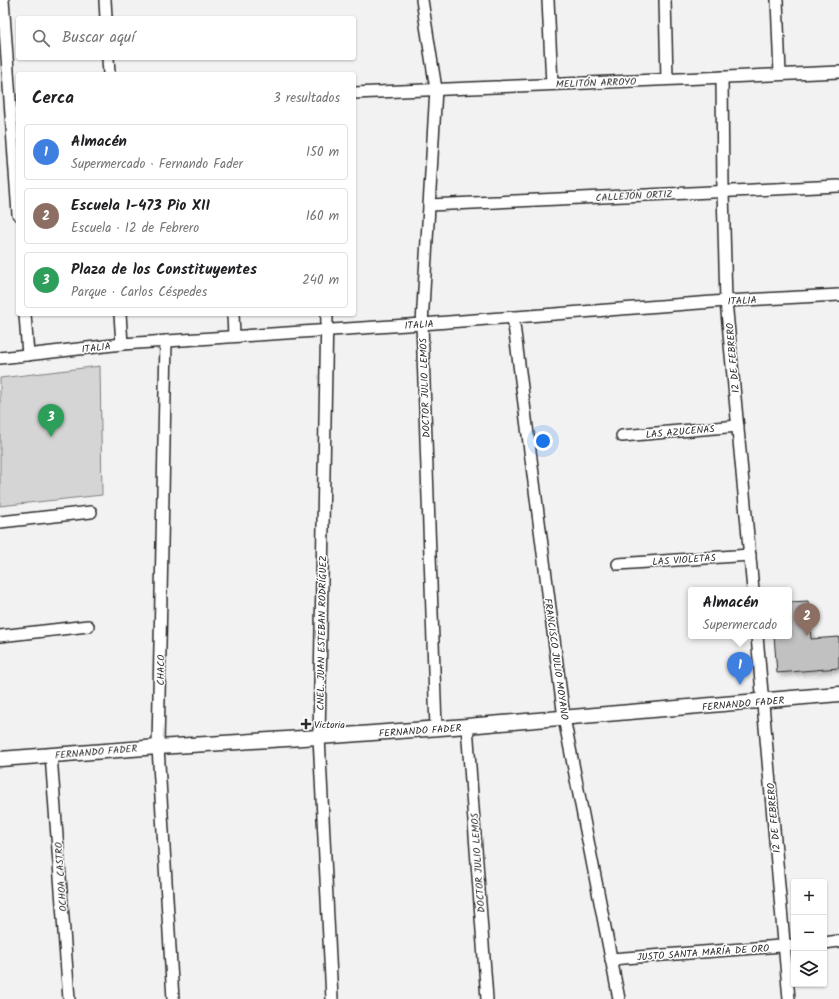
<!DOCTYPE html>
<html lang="es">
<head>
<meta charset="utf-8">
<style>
	:root { --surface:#fff; --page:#f2f2f2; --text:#202124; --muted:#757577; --line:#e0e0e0; --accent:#db2777 }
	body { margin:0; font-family:Kalam,sans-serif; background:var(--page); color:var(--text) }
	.controls { position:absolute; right:12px; bottom:12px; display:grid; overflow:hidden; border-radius:4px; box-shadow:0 1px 3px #0004 }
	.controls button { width:36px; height:36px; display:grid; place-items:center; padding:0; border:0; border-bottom:1px solid var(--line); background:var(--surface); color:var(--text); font:20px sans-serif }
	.you { position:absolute; left:543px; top:441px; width:14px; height:14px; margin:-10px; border:3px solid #fff; border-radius:50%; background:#1a73e8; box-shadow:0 0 0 6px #1a73e833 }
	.badge { display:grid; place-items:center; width:26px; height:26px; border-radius:50%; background:var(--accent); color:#fff; font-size:13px; font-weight:700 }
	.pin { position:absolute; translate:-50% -33px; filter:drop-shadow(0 1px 2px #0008) }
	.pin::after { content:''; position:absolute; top:21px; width:14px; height:12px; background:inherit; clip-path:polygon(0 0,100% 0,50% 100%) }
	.popup { position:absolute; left:688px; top:587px; width:104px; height:52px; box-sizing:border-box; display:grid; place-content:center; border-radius:4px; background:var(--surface); filter:drop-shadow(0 1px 3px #0005); font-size:13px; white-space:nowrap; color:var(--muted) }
	.popup b { font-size:15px; color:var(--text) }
	.popup::after { content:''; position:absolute; left:50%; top:100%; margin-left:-8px; border:8px solid transparent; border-top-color:var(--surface) }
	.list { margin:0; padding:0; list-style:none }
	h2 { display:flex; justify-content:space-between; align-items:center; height:52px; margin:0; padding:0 16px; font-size:17px }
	h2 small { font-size:13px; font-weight:400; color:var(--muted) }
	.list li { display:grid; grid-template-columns:26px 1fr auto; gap:12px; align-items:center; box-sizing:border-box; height:56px; margin:0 8px 8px; padding:0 8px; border:1px solid var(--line); border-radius:4px }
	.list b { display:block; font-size:15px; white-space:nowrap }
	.list p { margin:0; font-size:13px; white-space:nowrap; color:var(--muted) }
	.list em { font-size:13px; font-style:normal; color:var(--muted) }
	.icon { flex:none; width:22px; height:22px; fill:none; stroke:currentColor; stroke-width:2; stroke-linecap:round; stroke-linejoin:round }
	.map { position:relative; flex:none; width:839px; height:999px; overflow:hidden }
	.search { position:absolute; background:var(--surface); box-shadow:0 1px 3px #0004; left:16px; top:16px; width:340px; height:44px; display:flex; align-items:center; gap:10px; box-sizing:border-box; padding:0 14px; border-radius:4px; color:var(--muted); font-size:15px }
	.panel { position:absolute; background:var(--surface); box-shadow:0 1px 3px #0004; left:16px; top:72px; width:340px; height:244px; border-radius:4px }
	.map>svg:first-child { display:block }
	.green { fill:#d5d5d5; stroke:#808080 }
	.building { fill:#c1c1c1; stroke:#2b2b2b; filter:url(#shadow) }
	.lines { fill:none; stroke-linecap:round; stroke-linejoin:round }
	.minor-casing { stroke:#2b2b2b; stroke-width:14 }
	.tertiary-casing { stroke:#2b2b2b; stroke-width:17 }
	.minor { stroke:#fff; stroke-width:11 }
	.tertiary { stroke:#fff; stroke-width:14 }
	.poi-dot { fill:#2b2b2b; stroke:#fff; stroke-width:1.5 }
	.labels { text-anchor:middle; stroke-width:3; stroke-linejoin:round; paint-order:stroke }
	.street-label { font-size:10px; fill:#2b2b2b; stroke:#fff }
	.poi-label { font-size:10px; fill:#2b2b2b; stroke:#fff; text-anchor:start }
</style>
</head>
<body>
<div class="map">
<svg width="839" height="999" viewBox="0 0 839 999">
	<defs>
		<filter id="shadow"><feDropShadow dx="3.5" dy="3.5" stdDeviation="2" flood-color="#0004"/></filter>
	</defs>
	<rect width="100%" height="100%" fill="#f2f2f2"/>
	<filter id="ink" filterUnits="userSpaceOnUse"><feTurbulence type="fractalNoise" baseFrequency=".025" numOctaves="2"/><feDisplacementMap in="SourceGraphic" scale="8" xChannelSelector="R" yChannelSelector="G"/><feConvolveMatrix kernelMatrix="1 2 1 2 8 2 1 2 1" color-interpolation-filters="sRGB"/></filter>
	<g filter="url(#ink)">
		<path class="green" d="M100,366L102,495L0,506V378Z"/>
		<path class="building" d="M808,601L811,639L839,637V668L777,673L774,636H789V602Z"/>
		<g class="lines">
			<g class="minor-casing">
				<g id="minor">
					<path d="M3,0L18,214"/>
					<path d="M105,0L106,18"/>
					<path d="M422,0L436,89L422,324L436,728"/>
					<path d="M548,0L552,84"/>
					<path d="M665,0L667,79"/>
					<path d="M777,0L780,74"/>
					<path d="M108,58L109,74"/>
					<path d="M722,77L723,191L726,301L753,590"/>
					<path d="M354,93L839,72"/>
					<path d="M429,205L839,186"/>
					<path d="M25,314L28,355"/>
					<path d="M120,314L122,344"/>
					<path d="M233,314L234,336"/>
					<path d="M327,314L319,737L332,999"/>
					<path d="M513,317L564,718L619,999"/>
					<path d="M166,341L158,747L173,999"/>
					<path d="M0,358L122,344L422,324L726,301L839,295"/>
					<path d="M622,436L738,426"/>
					<path d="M0,522L91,512"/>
					<path d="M618,564L750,555"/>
					<path d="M0,636L88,626"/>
					<path d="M757,636L789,999"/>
					<path d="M467,726L487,999"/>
					<path d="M51,755L69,999"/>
					<path d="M824,943L839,941"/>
					<path d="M611,959L794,945"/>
				</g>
			</g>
			<g class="tertiary-casing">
				<path id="tertiary" d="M0,759L158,747L319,737L467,726L839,694"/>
			</g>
			<use href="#minor" class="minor"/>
			<use href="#tertiary" class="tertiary"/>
		</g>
	</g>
	<path class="poi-dot" d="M304 718h4v4h4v4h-4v4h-4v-4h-4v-4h4z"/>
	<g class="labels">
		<g class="street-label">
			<text transform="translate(596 82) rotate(-2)" y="4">MELITÓN ARROYO</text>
			<text transform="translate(634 195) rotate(-3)" y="4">CALLEJÓN ORTIZ</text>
			<text transform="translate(742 300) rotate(-3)" y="4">ITALIA</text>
			<text transform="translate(419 324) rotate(-4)" y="4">ITALIA</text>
			<text transform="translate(96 347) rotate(-7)" y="4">ITALIA</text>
			<text transform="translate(732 358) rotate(-95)" y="4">12 DE FEBRERO</text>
			<text transform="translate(424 388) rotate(-92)" y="4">DOCTOR JULIO LEMOS</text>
			<text transform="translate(680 431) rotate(-5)" y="4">LAS AZUCENAS</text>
			<text transform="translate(684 559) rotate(-4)" y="4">LAS VIOLETAS</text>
			<text transform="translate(321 633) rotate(-89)" y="4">CNEL. JUAN ESTEBAN RODRÍGUEZ</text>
			<text transform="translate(557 659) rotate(82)" y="4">FRANCISCO JULIO MOYANO</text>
			<text transform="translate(160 670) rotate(-89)" y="4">CHACO</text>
			<text transform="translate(743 703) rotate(-5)" y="4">FERNANDO FADER</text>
			<text transform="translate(420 730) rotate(-4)" y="4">FERNANDO FADER</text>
			<text transform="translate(96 751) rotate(-5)" y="4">FERNANDO FADER</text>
			<text transform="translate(773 818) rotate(-95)" y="4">12 DE FEBRERO</text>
			<text transform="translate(477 863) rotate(-94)" y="4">DOCTOR JULIO LEMOS</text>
			<text transform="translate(60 877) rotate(-94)" y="4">OCHOA CASTRO</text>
			<text transform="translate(703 952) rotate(-4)" y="4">JUSTO SANTA MARÍA DE ORO</text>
		</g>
		<g class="poi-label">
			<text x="314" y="728">Victoria</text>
		</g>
	</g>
</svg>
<div class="controls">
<button>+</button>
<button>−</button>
<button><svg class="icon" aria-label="layers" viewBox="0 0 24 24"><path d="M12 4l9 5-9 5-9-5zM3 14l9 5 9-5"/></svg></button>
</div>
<div class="you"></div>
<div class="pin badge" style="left:740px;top:685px;background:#3f7fe0">1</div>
<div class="popup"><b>Almacén</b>Supermercado</div>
<div class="pin badge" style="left:807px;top:636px;background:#8d6e63">2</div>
<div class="pin badge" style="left:51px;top:437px;background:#2e9e5b">3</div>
<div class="search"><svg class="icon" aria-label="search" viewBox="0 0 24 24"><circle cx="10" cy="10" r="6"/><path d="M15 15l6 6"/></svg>Buscar aquí</div>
<section class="panel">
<h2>Cerca<small>3 resultados</small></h2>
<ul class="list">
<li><span class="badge" style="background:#3f7fe0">1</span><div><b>Almacén</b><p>Supermercado · Fernando Fader</p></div><em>150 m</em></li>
<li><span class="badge" style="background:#8d6e63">2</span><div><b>Escuela 1-473 Pio XII</b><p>Escuela · 12 de Febrero</p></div><em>160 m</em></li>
<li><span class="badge" style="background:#2e9e5b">3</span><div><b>Plaza de los Constituyentes</b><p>Parque · Carlos Céspedes</p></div><em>240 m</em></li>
</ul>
</section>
</div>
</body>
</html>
